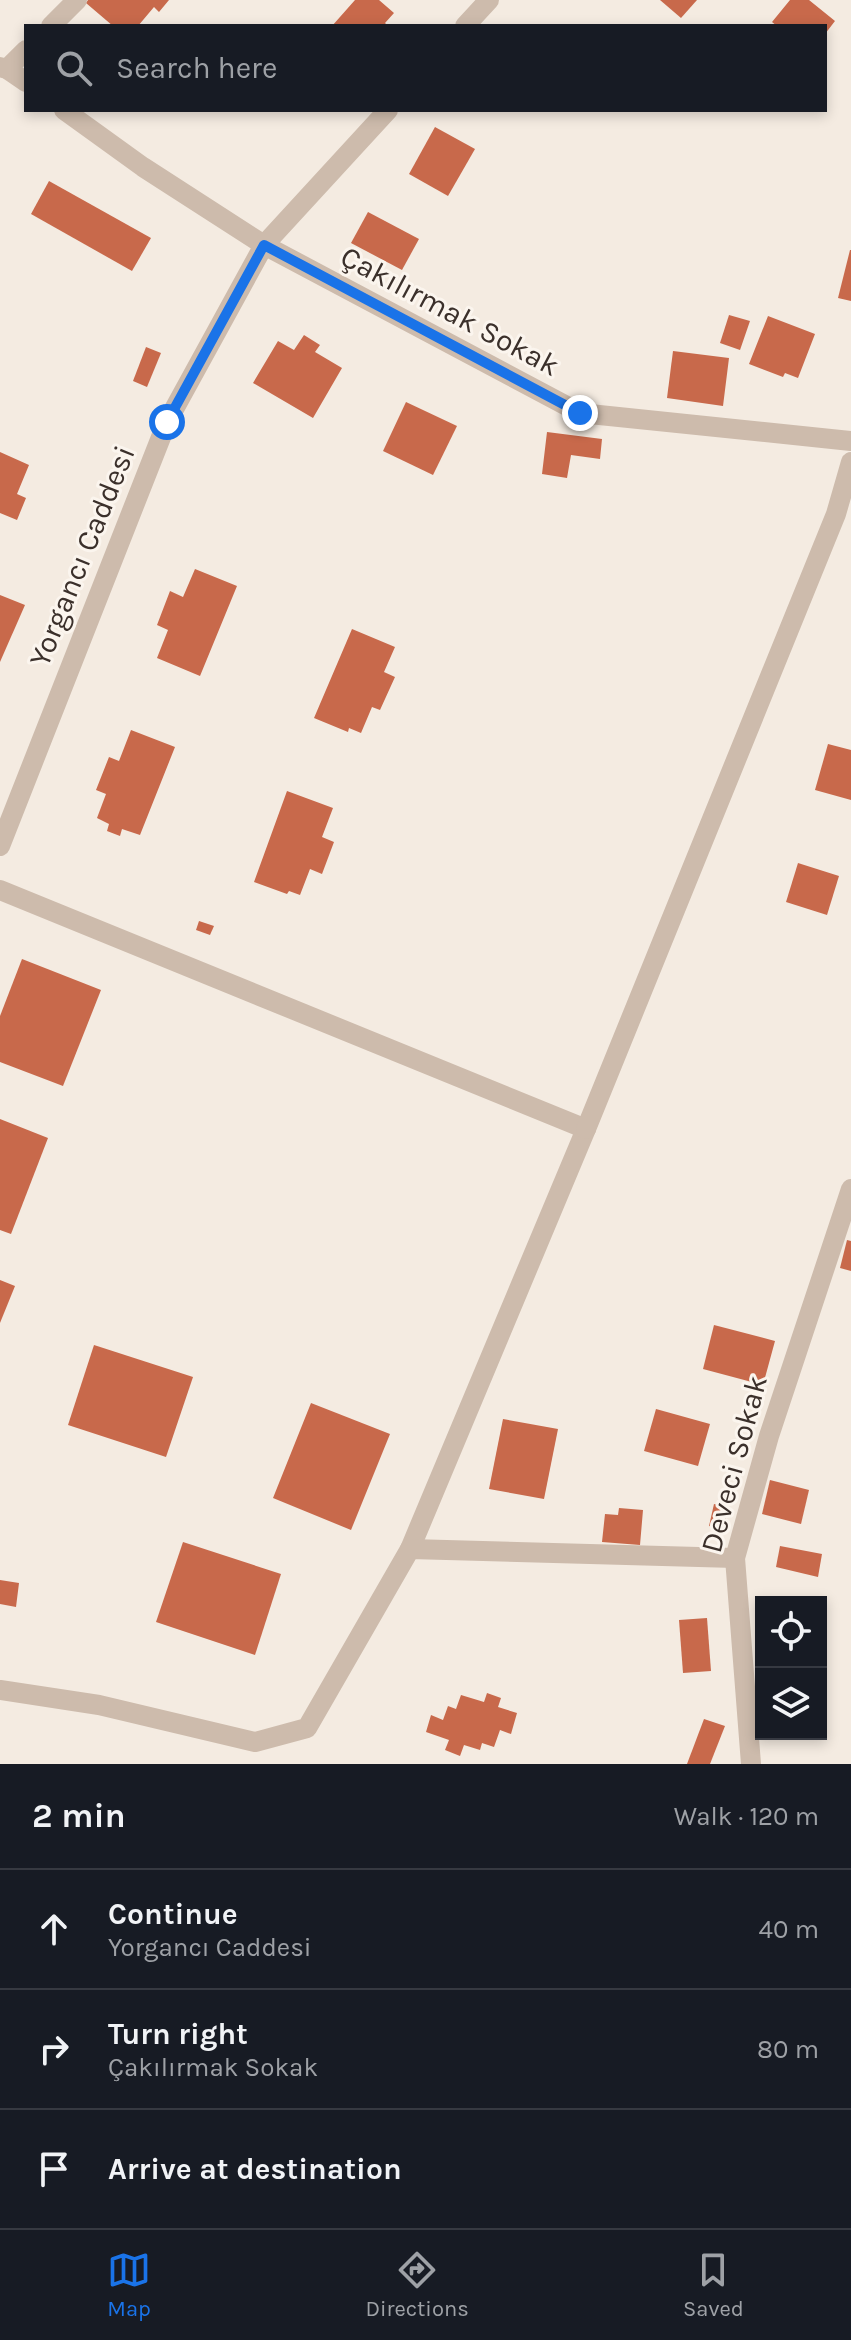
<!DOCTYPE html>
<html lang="en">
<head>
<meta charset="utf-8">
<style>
	:root { --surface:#171b24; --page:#20242c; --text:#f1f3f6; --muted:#9ea1a6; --line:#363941; --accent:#1a73e8 }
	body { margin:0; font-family:Karla,sans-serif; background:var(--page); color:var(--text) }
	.controls { position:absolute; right:24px; bottom:24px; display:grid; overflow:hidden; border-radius:0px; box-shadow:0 4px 12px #0003 }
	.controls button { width:72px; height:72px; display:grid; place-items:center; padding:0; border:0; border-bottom:2px solid var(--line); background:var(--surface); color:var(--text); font:40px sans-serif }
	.stop { position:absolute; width:24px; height:24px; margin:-18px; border:6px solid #1a73e8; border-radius:50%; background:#fff }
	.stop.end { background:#1a73e8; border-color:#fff; box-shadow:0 2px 8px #0008 }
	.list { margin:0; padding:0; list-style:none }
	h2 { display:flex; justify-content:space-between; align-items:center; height:104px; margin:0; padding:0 32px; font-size:34px }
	h2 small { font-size:26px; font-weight:400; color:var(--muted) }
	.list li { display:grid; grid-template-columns:52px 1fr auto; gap:24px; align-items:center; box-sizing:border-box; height:120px; padding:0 32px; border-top:2px solid var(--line) }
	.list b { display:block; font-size:30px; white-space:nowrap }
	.list p { margin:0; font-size:26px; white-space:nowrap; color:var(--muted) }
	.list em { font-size:26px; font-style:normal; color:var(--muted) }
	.icon { flex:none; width:44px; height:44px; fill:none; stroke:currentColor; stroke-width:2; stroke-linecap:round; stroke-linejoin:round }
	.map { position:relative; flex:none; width:851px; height:1764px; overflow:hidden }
	.search { position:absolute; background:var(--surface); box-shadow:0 4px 12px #0003; left:24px; right:24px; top:24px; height:88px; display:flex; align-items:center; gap:20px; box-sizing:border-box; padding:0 28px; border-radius:0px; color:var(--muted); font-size:30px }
	.sheet { height:464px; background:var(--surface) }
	nav { display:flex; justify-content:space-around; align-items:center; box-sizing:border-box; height:112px; border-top:2px solid var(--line); background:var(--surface); font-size:22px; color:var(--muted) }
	nav a { display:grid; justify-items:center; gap:4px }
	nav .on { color:var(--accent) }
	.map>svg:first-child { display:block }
	.building { fill:#c8694b }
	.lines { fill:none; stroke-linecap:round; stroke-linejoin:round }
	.minor { stroke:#cdbbac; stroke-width:20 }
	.tertiary { stroke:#cdbbac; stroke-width:20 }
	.route { stroke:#1a73e8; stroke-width:10 }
	.labels { text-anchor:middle; stroke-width:6; stroke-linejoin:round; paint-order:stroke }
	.street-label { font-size:30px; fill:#3b302b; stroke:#fbf5ee }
</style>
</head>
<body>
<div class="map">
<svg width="851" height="1764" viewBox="0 0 851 1764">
	<rect width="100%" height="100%" fill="#f4ebe1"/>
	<g class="building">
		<path d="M88,0H169L159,12L154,7L138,26H113L86,3Z"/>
		<path d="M355,0H379L394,13L385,23L388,26H332Z"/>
		<path d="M660,0H697L681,18Z"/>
		<path d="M790,0H809L835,21L825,34V26H777L772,22Z"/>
		<path d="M435,127L475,149L448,196L409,174Z"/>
		<path d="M49,181L151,238L132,271L31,214Z"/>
		<path d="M368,212L419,239L402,270L351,243Z"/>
		<path d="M850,250H851V301L838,298Z"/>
		<path d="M729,315L750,321L740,350L720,343Z"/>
		<path d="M768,316L815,334L798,378L785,373L783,377L749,364Z"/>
		<path d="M304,335L320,345L315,352L342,368L313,418L253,383L278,341L294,350Z"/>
		<path d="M146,347L161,353L147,387L133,381Z"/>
		<path d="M673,351L729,358L723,406L667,398Z"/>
		<path d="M406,402L457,426L433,475L383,451Z"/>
		<path d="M547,432L602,439L600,459L571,455L567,478L542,474Z"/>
		<path d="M0,452L29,465L17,494L26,498L17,520L0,513Z"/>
		<path d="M195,569L237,586L200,676L157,658L168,630L157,625L170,591L183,597Z"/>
		<path d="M0,595L25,605L0,662Z"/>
		<path d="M352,629L395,647L384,672L395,677L380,710L372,707L361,733L349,728L348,732L314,718Z"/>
		<path d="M131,730L175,747L140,835L122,829L120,836L107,831L109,824L97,818L106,794L96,790L109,757L119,761Z"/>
		<path d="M828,744L851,750V800L815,790Z"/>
		<path d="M287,791L333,808L322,837L334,842L322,874L310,869L300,895L289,891L287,894L254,882Z"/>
		<path d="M798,863L839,876L827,915L786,902Z"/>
		<path d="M199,921L214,926L210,935L196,930Z"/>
		<path d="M22,959L101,990L63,1086L0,1062V1016Z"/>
		<path d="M0,1119L48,1138L11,1234L0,1230Z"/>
		<path d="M847,1240L851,1241V1271L840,1268Z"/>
		<path d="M0,1280L15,1286L0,1323Z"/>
		<path d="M714,1325L775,1341L763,1385L703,1369Z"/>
		<path d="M94,1345L193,1377L166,1457L68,1425Z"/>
		<path d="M311,1403L390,1434L351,1530L273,1498Z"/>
		<path d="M656,1409L710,1424L698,1466L644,1451Z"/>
		<path d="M503,1419L558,1429L544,1499L489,1489Z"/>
		<path d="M770,1480L809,1490L801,1524L762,1514Z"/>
		<path d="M714,1504L728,1507L724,1529L709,1526Z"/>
		<path d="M619,1508L643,1510L640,1545L602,1542L605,1514L618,1515Z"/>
		<path d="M183,1542L281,1574L255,1655L156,1622Z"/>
		<path d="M780,1546L822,1554L818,1577L776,1567Z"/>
		<path d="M0,1580L19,1583L16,1607L0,1604Z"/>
		<path d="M707,1618L711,1671L683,1673L679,1620Z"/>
		<path d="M487,1693L501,1698L498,1707L517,1713L511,1734L500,1730L494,1747L482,1743L480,1750L464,1745L460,1756L445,1750L449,1740L426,1732L431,1715L443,1720L448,1706L456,1709L461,1695L484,1702Z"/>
		<path d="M704,1719L725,1726L710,1764H687Z"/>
	</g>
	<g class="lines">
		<g class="minor">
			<path d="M51,26L77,0"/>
			<path d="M0,67L7,69L26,50"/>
			<path d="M7,69L26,82"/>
			<path d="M64,110L143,167L264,245L580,413L851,441"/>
			<path d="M0,890L586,1129L410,1549"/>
			<path d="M586,1129L836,514L851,462"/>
			<path d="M0,1690L99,1705L255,1742L307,1728L410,1549L735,1558"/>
			<path d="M751,1764L735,1558L769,1436L851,1189"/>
		</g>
		<g class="tertiary">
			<path d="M465,26L489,0"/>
			<path d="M0,846L167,422L264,245L388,110"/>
		</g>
	</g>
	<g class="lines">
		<path class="route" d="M167,422L264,245L580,413"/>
	</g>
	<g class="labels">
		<g class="street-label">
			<text transform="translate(450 311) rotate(28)" y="10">Çakılırmak Sokak</text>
			<text transform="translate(82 556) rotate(-68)" y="10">Yorgancı Caddesi</text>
			<text transform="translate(734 1464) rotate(-75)" y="10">Deveci Sokak</text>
		</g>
	</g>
</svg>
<div class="controls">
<button><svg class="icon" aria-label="locate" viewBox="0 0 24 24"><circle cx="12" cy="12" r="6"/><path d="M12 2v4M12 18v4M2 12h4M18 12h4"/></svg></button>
<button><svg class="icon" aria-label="layers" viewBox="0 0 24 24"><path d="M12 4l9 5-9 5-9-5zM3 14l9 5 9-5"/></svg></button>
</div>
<div class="stop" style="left:167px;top:422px"></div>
<div class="stop end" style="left:580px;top:413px"></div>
<div class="search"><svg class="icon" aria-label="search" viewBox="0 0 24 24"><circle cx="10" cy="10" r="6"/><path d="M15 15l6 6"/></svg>Search here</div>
</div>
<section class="sheet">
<h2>2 min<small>Walk · 120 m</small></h2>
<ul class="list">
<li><svg class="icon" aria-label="ahead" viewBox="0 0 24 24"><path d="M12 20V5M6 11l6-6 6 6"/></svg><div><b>Continue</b><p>Yorgancı Caddesi</p></div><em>40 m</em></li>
<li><svg class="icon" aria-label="right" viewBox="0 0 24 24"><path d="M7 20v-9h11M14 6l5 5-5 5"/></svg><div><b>Turn right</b><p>Çakılırmak Sokak</p></div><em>80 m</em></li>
<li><svg class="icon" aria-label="arrive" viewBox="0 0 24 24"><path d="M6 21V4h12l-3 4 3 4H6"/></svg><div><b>Arrive at destination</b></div></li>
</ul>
</section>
<nav>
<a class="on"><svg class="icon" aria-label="map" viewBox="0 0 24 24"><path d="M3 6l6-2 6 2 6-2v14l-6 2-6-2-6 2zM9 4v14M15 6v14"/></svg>Map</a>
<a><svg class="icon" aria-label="directions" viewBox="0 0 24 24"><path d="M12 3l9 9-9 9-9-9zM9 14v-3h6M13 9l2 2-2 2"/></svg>Directions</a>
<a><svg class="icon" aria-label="saved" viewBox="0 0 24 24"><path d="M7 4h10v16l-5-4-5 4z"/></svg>Saved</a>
</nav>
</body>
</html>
